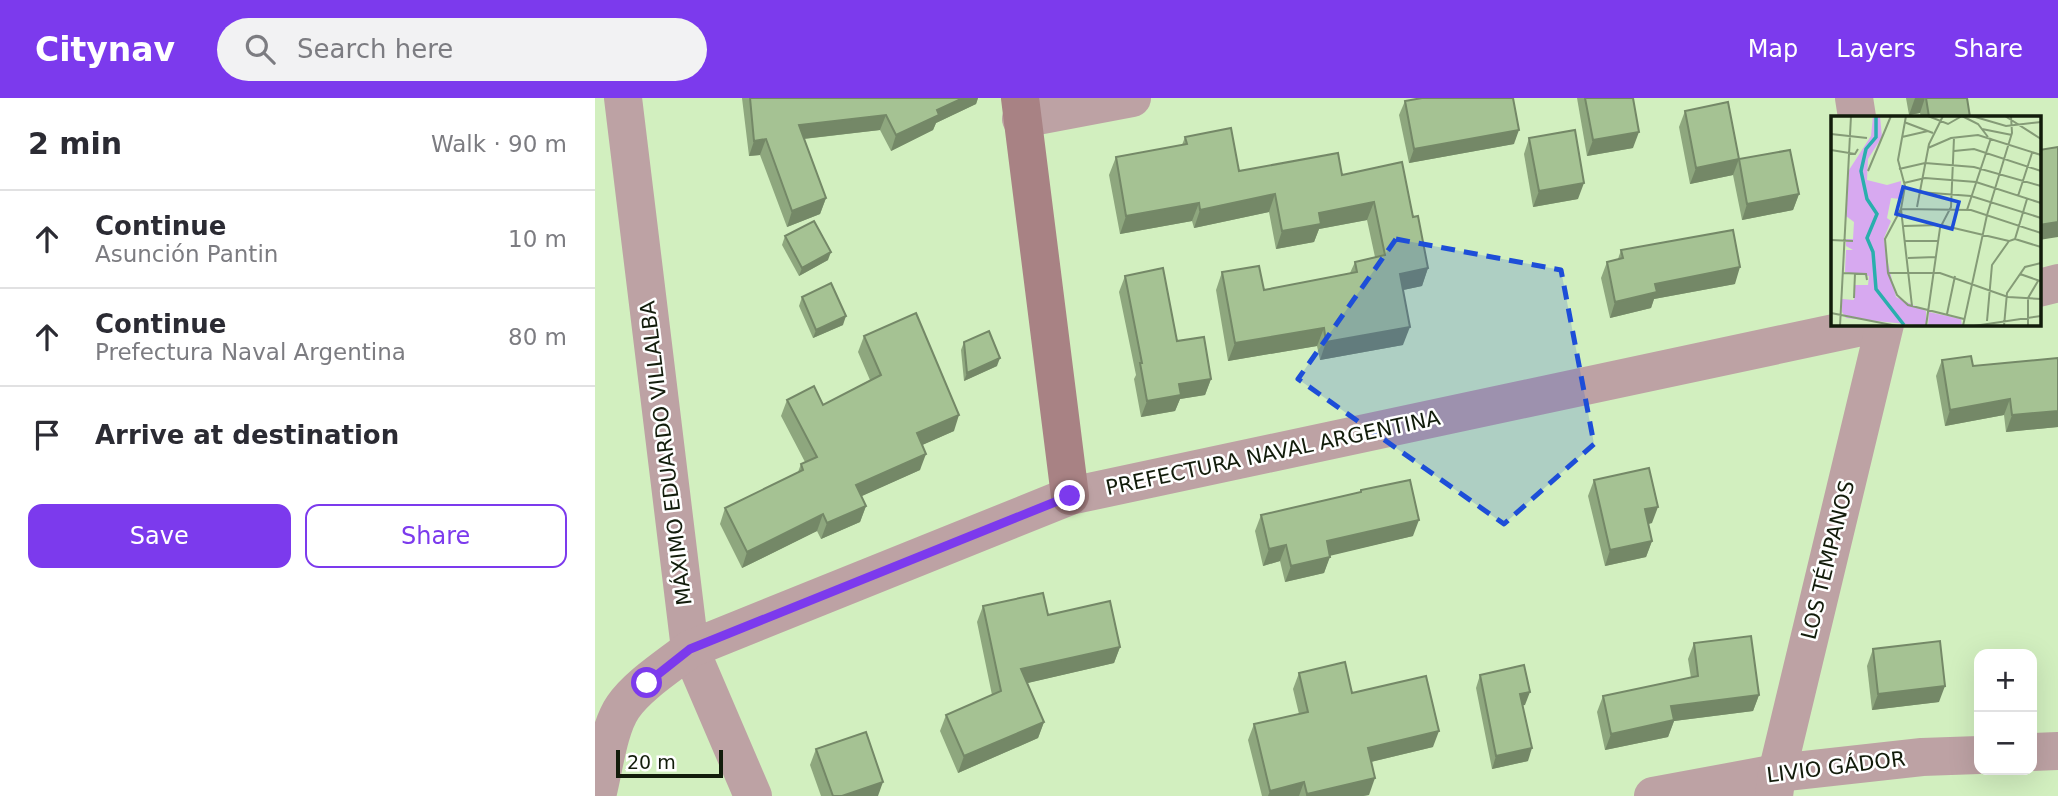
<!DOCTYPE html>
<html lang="en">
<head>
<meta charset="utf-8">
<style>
	:root { --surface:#fff; --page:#f2f2f3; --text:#2b2b33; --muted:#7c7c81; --line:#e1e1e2; --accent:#7c3aed }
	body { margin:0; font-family:"DejaVu Sans",sans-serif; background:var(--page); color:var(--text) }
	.controls { position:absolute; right:21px; bottom:21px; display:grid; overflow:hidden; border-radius:14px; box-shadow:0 7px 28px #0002 }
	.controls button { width:63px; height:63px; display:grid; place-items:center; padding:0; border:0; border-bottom:2px solid var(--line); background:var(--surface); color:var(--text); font:35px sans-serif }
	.scale { position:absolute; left:21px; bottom:18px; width:107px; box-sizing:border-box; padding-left:7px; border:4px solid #121c0b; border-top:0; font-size:19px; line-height:24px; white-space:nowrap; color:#121c0b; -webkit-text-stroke:5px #fff; paint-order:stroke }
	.stop { position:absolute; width:21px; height:21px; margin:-16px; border:5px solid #7c3aed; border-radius:50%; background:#fff }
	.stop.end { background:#7c3aed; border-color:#fff; box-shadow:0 2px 7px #0008 }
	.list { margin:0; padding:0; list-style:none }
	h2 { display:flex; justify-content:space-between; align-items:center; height:91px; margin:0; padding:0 28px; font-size:30px }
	h2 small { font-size:23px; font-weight:400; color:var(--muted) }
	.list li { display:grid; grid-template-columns:46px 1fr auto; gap:21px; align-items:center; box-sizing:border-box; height:98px; padding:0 28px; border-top:2px solid var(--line) }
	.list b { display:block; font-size:26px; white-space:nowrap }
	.list p { margin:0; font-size:23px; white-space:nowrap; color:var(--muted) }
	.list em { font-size:23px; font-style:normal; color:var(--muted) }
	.actions { display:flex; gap:14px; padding:21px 28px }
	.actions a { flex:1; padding:16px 0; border:2px solid var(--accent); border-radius:14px; text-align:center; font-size:24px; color:var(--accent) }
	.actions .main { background:var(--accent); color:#fff }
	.icon { flex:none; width:38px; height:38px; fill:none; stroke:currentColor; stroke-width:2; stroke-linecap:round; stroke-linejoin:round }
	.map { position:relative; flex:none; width:1463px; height:698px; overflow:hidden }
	header { display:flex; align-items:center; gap:42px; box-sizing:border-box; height:98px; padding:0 35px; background:var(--accent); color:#fff }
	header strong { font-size:33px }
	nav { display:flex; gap:38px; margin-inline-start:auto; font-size:24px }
	.search { width:490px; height:63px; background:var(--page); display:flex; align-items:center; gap:18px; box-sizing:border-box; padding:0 24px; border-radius:38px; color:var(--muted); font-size:26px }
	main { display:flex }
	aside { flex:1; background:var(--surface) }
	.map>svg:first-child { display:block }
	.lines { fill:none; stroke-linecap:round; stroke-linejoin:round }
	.street { stroke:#bda2a4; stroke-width:38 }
	.secondary { stroke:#a88284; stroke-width:38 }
	.wall { fill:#8ea77e }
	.shaded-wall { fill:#748867 }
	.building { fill:#a5c293; stroke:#748867; stroke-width:2 }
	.route { stroke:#7c3aed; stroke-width:9 }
	.marked { fill:#1d4ed8; fill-opacity:0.2; stroke:#1d4ed8; stroke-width:5; stroke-dasharray:14 9; stroke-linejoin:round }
	.labels { text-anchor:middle; stroke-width:5; stroke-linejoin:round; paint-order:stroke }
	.street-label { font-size:21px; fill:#121c0b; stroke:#fff }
	.inset-river { fill:none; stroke:#29afad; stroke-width:3.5 }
	.inset-road { fill:none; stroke:#859b77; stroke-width:2 }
	.view { fill:#1d4ed8; fill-opacity:0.15; stroke:#1d4ed8; stroke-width:3.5 }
	.inset-edge { fill:none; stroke:#121c0b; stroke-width:3.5 }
</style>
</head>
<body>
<header>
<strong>Citynav</strong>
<div class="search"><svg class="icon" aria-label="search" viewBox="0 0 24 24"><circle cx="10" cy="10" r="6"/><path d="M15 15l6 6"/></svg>Search here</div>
<nav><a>Map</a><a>Layers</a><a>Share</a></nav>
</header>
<main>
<aside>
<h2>2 min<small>Walk · 90 m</small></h2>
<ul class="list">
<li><svg class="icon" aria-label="ahead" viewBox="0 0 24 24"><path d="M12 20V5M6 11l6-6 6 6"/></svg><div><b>Continue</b><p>Asunción Pantin</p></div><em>10 m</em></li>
<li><svg class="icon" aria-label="ahead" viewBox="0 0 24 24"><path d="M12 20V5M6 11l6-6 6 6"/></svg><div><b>Continue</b><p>Prefectura Naval Argentina</p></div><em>80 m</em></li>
<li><svg class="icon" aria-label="arrive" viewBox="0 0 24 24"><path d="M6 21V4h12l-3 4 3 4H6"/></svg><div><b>Arrive at destination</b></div></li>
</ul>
<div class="actions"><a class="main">Save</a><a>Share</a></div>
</aside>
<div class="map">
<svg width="1463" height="698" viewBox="0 0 1463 698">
	<rect width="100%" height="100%" fill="#d2efbf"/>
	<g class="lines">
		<g class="street">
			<path d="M28,0L95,551L158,698"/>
			<path d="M1259,0L1262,19"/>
			<path d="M426,21L537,0"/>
			<path d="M1444,190L1463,185"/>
			<path d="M1437,654L1463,653"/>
			<path d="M2,698C9,672 13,631 28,609C43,587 75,567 95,551L475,398L1281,226"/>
			<path d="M1058,698L1182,675L1327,659L1384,657"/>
			<path d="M1179,698L1182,675L1290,226"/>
		</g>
		<path class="secondary" d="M425,0L475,398"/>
	</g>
	<g class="wall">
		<path d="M147,0H383L381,6L341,25L338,32L296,53L285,32L209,41L231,100L225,116L192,129L165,57L154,58Z"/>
		<path d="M982,0H1038V50L992,58Z"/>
		<path d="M1311,0H1372L1375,19H1326L1325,15L1314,17Z"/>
		<path d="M810,3L919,46L814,65L804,17Z"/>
		<path d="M1090,13L1144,61L1204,96L1198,112L1147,122L1138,77L1095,86L1084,29Z"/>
		<path d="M590,39L644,73L747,77L818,119L833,170L827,188L808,192V247L725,262L722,248L633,263L621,192L627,174L669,192L755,175L760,164L780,159L772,122L724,131L719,144L681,151L674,114L599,130L597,123L525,136L514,77L521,59L587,47Z"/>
		<path d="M934,40L983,101L938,109L929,56Z"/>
		<path d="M190,138L233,162L204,178L187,147Z"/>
		<path d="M1026,152L1140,186L1059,201L1056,210L1015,220L1006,180L1012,164L1023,161Z"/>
		<path d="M530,178L582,243L616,281L610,297L585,301L580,313L546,319L539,281L541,277L524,194Z"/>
		<path d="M207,199L248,227L218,240L204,208Z"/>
		<path d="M269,238L359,333L327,347L325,372L266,398L271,408L265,424L226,441L222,433L147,470L125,426L130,410L203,374L206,366L210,364L186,318L192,302L228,307L275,282L263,254Z"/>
		<path d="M369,244L402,268L369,283L366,252Z"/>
		<path d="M1463,260V329L1411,334L1409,317L1350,328L1341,278L1347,262L1378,268Z"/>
		<path d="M999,382L1057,425L1053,426L1057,443L1051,459L1010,468L993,398Z"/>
		<path d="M766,392L818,438L735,457L729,475L690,484L685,463L668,468L660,433L666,417L765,394Z"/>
		<path d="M388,508L453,517L525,549L519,565L432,585L449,624L443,640L363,675L345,633L351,617L397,597L382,524Z"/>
		<path d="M1099,545L1164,597L1158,613L1079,623L1073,639L1010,652L1002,614L1008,598L1096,580L1093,561Z"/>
		<path d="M1278,551L1344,604L1277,612L1272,568Z"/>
		<path d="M704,575L757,595L838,649L776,664L774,697L768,698H667L653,642L659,626L704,616L698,591Z"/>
		<path d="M885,577L930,607H928L933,663L897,671L881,590Z"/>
		<path d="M221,651L283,698H226L215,667Z"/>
	</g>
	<g class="shaded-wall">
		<path d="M368,0H383L381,6L341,25L338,32L296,53L301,37L342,12Z"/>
		<path d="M1320,0H1330L1325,15L1314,17Z"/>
		<path d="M291,17L285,32L198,42L204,27Z"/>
		<path d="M924,32L919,46L814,65L819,51Z"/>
		<path d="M1044,34L1038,50L992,58L998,42Z"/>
		<path d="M171,41L165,57L154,58L159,43Z"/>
		<path d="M1144,61L1138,77L1095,86L1101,70Z"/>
		<path d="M989,85L983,101L938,109L944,93Z"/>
		<path d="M680,96L674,114L599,130L605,112Z"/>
		<path d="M1204,96L1198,112L1147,122L1152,106Z"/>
		<path d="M231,100L225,116L192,129L197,113Z"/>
		<path d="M779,104L772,122L724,131L719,144L681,151L687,133L724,115Z"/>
		<path d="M604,105L597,123L525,136L531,118Z"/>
		<path d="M1463,124V139L1444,142V127Z"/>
		<path d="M236,154L233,162L204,178L207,170Z"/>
		<path d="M1145,169L1140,186L1059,201L1056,210L1015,220L1020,204L1060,186Z"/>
		<path d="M833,170L827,188L799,194L805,176Z"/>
		<path d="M251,218L248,227L218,240L221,232Z"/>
		<path d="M815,229L808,247L725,262L731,244Z"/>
		<path d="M729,230L722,248L633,263L640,245Z"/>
		<path d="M405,260L402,268L369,283L372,275Z"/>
		<path d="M616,281L610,297L585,301L580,313L546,319L552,303L584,286Z"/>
		<path d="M1415,301L1409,317L1350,328L1355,312Z"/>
		<path d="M1463,313V329L1411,334L1417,317Z"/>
		<path d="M364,317L359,333L316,352L322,335Z"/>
		<path d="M331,356L325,372L256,403L261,387Z"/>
		<path d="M271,408L265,424L226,441L232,425Z"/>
		<path d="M1063,409L1057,425L1044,428L1050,411Z"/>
		<path d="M228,416L222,433L147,470L152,454Z"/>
		<path d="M824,422L818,438L726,460L732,443Z"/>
		<path d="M1057,443L1051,459L1010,468L1015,452Z"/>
		<path d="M691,447L685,463L668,468L674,451Z"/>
		<path d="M735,459L729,475L690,484L696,468Z"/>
		<path d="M525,549L519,565L420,588L426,571Z"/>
		<path d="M1350,588L1344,604L1277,612L1283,596Z"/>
		<path d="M935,594L930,607L920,609L925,596Z"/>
		<path d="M1164,597L1158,613L1079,623L1073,639L1010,652L1016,636L1076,608Z"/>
		<path d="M449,624L443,640L363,675L369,658Z"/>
		<path d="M844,633L838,649L767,666L773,650Z"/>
		<path d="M937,650L933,663L897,671L901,658Z"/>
		<path d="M780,680L774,697L768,698H711L712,696Z"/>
		<path d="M288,684L283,698H247Z"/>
		<path d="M709,684L704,698H673L675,693Z"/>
	</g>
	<g class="building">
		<path d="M155,0H368L342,12L344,17L301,37L291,17L204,27L231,100L197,113L171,41L159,43Z"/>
		<path d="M827,0H918L924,32L819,51L810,3Z"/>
		<path d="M990,0H1038L1044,34L998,42Z"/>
		<path d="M1331,0H1372L1375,19H1334Z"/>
		<path d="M1133,4L1144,61L1101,70L1090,13Z"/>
		<path d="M636,30L644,73L743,55L747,77L807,64L818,119L823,118L833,170L805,176L815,229L731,244L729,230L640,245L627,174L664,168L669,192L762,174L760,164L790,157L779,104L724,115L726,126L687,133L680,96L605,112L604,105L531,118L521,59L592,46L590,39Z"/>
		<path d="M980,32L989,85L944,93L934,40Z"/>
		<path d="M1463,49V124L1444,127V52Z"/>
		<path d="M1195,52L1204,96L1152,106L1144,61Z"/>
		<path d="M219,123L236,154L207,170L190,138Z"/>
		<path d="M1138,132L1145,169L1060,186L1062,194L1020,204L1012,164L1028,160L1026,152Z"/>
		<path d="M568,170L582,243L609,239L616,281L584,286L586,297L552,303L545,265H547L530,178Z"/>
		<path d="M236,185L251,218L221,232L207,199Z"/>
		<path d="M321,215L364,317L322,335L331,356L261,387L271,408L232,425L228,416L152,454L130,410L208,372L206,366L222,359L192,302L219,288L228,307L286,277L269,238Z"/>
		<path d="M394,233L405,260L372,275L369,244Z"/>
		<path d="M1376,258L1378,268L1463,260V313L1417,317L1415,301L1355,312L1347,262Z"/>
		<path d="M1054,370L1063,409L1050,411L1057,443L1015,452L999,382Z"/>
		<path d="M815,382L824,422L732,443L735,459L696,468L691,447L674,451L666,417L766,394V392Z"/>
		<path d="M448,495L453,517L515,503L525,549L426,571L449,624L369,658L351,617L406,593L388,508Z"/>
		<path d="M1156,538L1164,597L1076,608L1079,622L1016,636L1008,598L1103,578L1099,545Z"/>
		<path d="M1345,543L1350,588L1283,596L1278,551Z"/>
		<path d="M750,564L757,595L831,578L844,633L773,650L780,680L712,696L709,684L675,693L659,626L713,614L704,575Z"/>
		<path d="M929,567L935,594L925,596L937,650L901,658L885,577Z"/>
		<path d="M271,634L288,684L247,698H238L221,651Z"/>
	</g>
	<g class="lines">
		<path class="route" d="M52,585L95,551L475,398"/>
	</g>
	<path class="marked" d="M801,141L966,172L999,346L909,426L703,281Z"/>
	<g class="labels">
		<g class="street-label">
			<text transform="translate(71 355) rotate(-97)" y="7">MÁXIMO EDUARDO VILLALBA</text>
			<text transform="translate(678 355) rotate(-12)" y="7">PREFECTURA NAVAL ARGENTINA</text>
			<text transform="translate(1233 462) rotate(-76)" y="7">LOS TÉMPANOS</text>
			<text transform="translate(1241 669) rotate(-7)" y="7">LIVIO GÁDOR</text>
		</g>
	</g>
	<g transform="translate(1236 18)">
		<rect width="210" height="210" fill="#d2efbf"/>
		<path d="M42,0H49L51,21L37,43L36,64L56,69L70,65L69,83L60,82L56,102L60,105L53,122L55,138L65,181L95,195V210L15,202L11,196V183L23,184L24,169H37L38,160L14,156L15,134H22L15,130V123H22L23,106L15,100L18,54L40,20ZM98,196L130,203L131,210H97Z" fill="#d7a9f0"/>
		<path class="inset-river" d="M45,0V21L35,33L30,55L36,83L46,98L36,122L42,136L45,173L73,209"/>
		<path class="inset-road" d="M75,0L67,44L74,70L70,93L81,190M97,0L117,8L131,0M131,0L147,8L157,21M141,0L175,10L210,6M174,0L210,23M73,6L102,17M151,13L181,19M0,18L36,22M71,21L97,15M97,32L120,22L147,19L210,39M0,34L24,38L27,33M123,35L143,33L210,55M68,53L94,47L143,51L210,70M37,55L60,0M73,67L94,62L145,66L210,87M88,76L140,80L210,102M187,80L201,37M86,91L98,28L112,0M70,93L54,123L57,157L66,179L77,189L133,203M70,93L140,94L210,117M136,94L160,22M73,110L110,109L178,125M184,123L196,83M184,123L210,131M0,124L22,125M74,125H108M77,142L105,141M12,157L35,158L36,164M57,157H109L177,181L210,183M189,158L209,165M23,182L24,157M0,197L66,210M116,198L124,160M156,205L161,149L178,125L184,123M9,210L20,0M95,210L109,112L120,91L123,22M132,210L156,99L181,17L180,0M143,210L210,200M173,210L176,177L194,151L210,147M197,210V182L207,165"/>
		<path class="view" d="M72,71L128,86L121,113L65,98Z"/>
		<rect width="210" height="210" class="inset-edge"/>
	</g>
</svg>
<div class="controls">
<button>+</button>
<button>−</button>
</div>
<div class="scale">20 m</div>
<div class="stop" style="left:52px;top:585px"></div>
<div class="stop end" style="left:475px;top:398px"></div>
</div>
</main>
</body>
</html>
